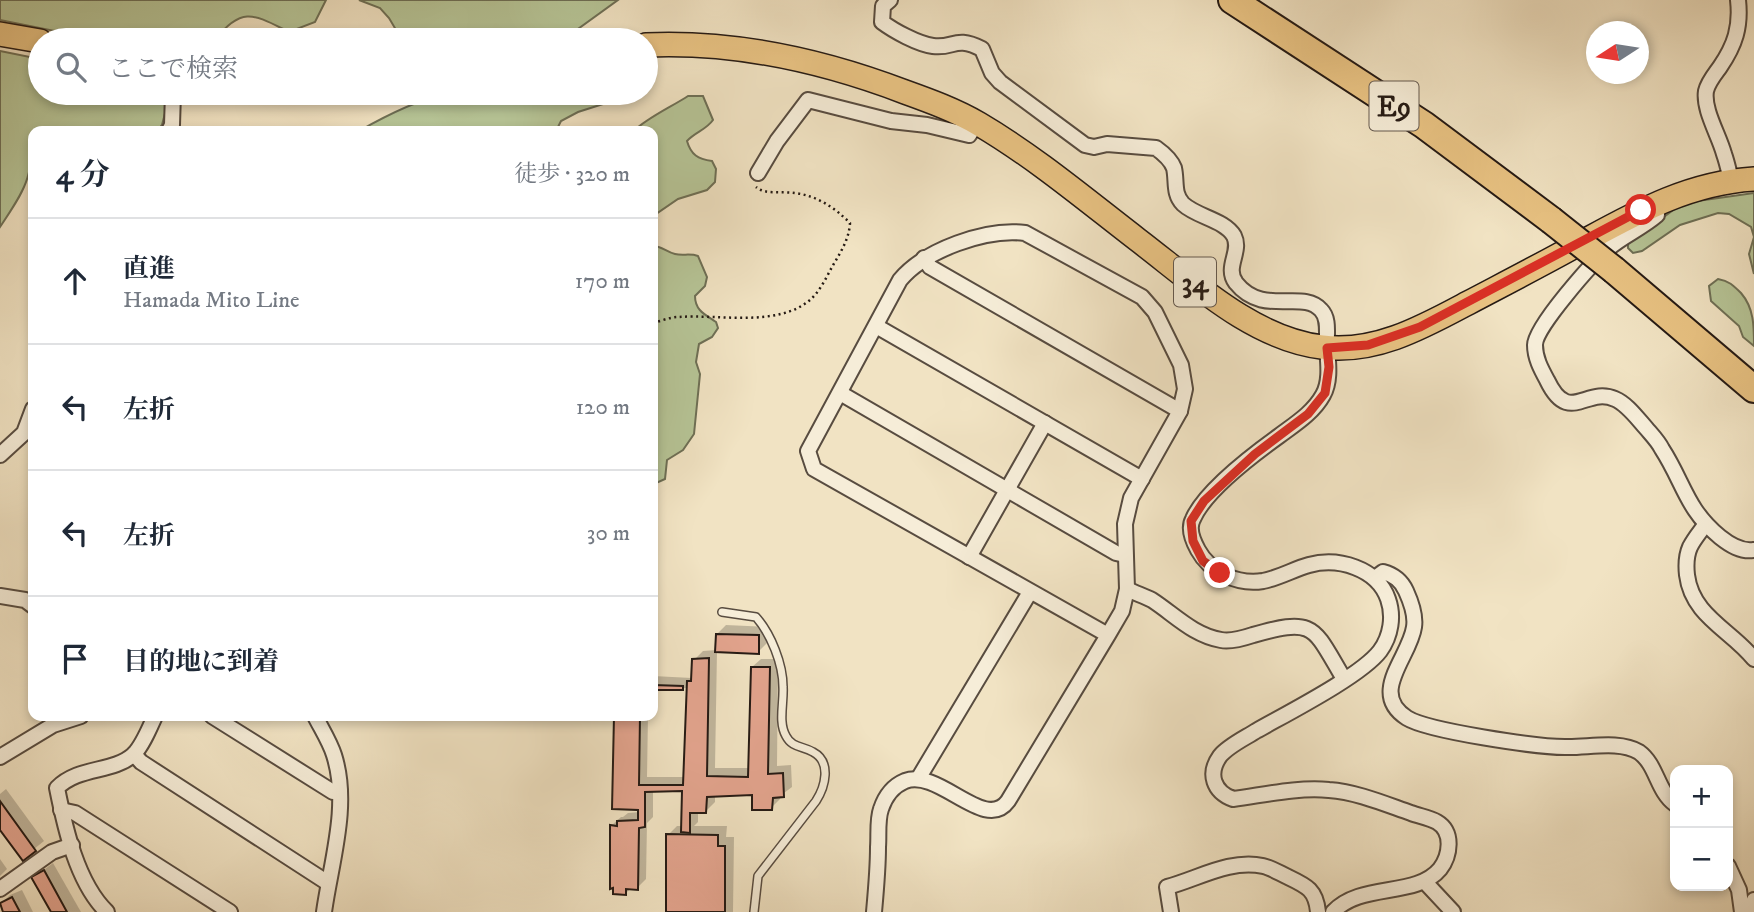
<!DOCTYPE html>
<html lang="ja">
<head>
<meta charset="utf-8">
<style>
	:root { --surface:#fff; --page:#f6f6f7; --text:#1f2937; --muted:#747a83; --line:#e0e1e3 }
	body { margin:0; font-family:"IM FELL DW Pica","Noto Serif JP",serif; background:var(--page); color:var(--text) }
	.controls { position:absolute; right:21px; bottom:21px; display:grid; overflow:hidden; border-radius:14px; box-shadow:0 4px 10px #0003 }
	.controls button { width:63px; height:63px; display:grid; place-items:center; padding:0; border:0; border-bottom:2px solid var(--line); background:var(--surface); color:var(--text); font:35px sans-serif }
	.compass { position:absolute; left:1586px; top:21px; width:63px; height:63px; border-radius:50%; background:var(--surface); box-shadow:0 4px 10px #0003; rotate:258deg }
	.stop { position:absolute; width:21px; height:21px; margin:-16px; border:5px solid #d93025; border-radius:50%; background:#fff }
	.stop.end { background:#d93025; border-color:#fff; box-shadow:0 2px 7px #0008 }
	.list { margin:0; padding:0; list-style:none }
	h2 { display:flex; justify-content:space-between; align-items:center; height:91px; margin:0; padding:0 28px; font-size:30px }
	h2 small { font-size:23px; font-weight:400; color:var(--muted) }
	.list li { display:grid; grid-template-columns:46px 1fr auto; gap:21px; align-items:center; box-sizing:border-box; height:126px; padding:0 28px; border-top:2px solid var(--line) }
	.list b { display:block; font-size:26px; white-space:nowrap }
	.list p { margin:0; font-size:23px; white-space:nowrap; color:var(--muted) }
	.list em { font-size:23px; font-style:normal; color:var(--muted) }
	.icon { flex:none; width:38px; height:38px; fill:none; stroke:currentColor; stroke-width:2; stroke-linecap:round; stroke-linejoin:round }
	.map { position:relative; flex:none; width:1754px; height:912px; overflow:hidden }
	.search { position:absolute; background:var(--surface); box-shadow:0 4px 10px #0003; left:28px; top:28px; width:630px; height:77px; display:flex; align-items:center; gap:18px; box-sizing:border-box; padding:0 24px; border-radius:38px; color:var(--muted); font-size:26px }
	.panel { position:absolute; background:var(--surface); box-shadow:0 4px 10px #0003; left:28px; top:126px; width:630px; height:595px; border-radius:14px }
	.map>svg:first-child { display:block }
	.green { fill:#b6c496; stroke:#6e6f55; stroke-width:2 }
	.shadow { fill:#0003 }
	.building { fill:#e3a48e; stroke:#251a14; stroke-width:2 }
	.lines { fill:none; stroke-linecap:round; stroke-linejoin:round }
	.service-casing { stroke:#584c40; stroke-width:10 }
	.minor-casing { stroke:#584c40; stroke-width:18 }
	.primary-casing { stroke:#251a14; stroke-width:26 }
	.motorway-casing { stroke:#251a14; stroke-width:30 }
	.path { stroke:#251a14; stroke-width:2.5; stroke-dasharray:2 3.5; stroke-linecap:butt }
	.service { stroke:#f6edd8; stroke-width:7 }
	.minor { stroke:#f6edd8; stroke-width:14 }
	.primary { stroke:#e8c282; stroke-width:23 }
	.motorway { stroke:#e8c282; stroke-width:26 }
	.motorway-bridge-casing { stroke:#251a14; stroke-width:30; stroke-linecap:butt }
	.motorway-bridge { stroke:#e8c282; stroke-width:26 }
	.route { stroke:#d93025; stroke-width:9 }
	.labels { text-anchor:middle; stroke-width:7; stroke-linejoin:round; paint-order:stroke }
	.shield { fill:#f6edd8; stroke:#64594f; stroke-width:2 }
	.shield-label { font-size:28px; font-weight:bold; fill:#251a14 }
</style>
</head>
<body>
<div class="map">
<svg width="1754" height="912" viewBox="0 0 1754 912">
	<rect width="100%" height="100%" fill="#f1e3c3"/>
	<filter id="stains"><feTurbulence type="fractalNoise" baseFrequency=".00286" numOctaves="4"/><feColorMatrix values="0 0 0 0 .2 0 0 0 0 .09 0 0 0 0 .02 0 0 0 .5 -.17"/></filter>
	<radialGradient id="worn" r=".72"><stop offset=".6" stop-color="#630" stop-opacity="0"/><stop offset="1" stop-color="#630" stop-opacity=".3"/></radialGradient>
	<g class="green">
		<path d="M0,0H326L315,22L289,32C255,15 242,5 215,40H99L0,20Z"/>
		<path d="M359,0H618L564,39L558,40H402L389,18L380,8Z"/>
		<path d="M0,51L40,59V93H166L169,98L162,125L157,131H71L56,128L47,131H33C33,177 25,190 0,227Z"/>
		<path d="M448,93H621L619,99L578,112L561,121L556,131H359C387,115 417,100 448,93Z"/>
		<path d="M688,96H703L713,120C706,130 695,132 687,141C691,155 698,159 712,161L716,169L715,182L707,190L678,199L653,216V131H634C645,119 673,106 688,96Z"/>
		<path d="M1754,193V274L1749,254L1754,237L1751,227L1729,214L1718,213L1680,225L1642,251L1633,253L1628,248V243L1683,203Z"/>
		<path d="M653,246C662,246 666,252 675,254C683,256 690,253 698,256L707,277L705,286L695,296C695,311 706,315 716,322L718,328L712,337L699,344L696,362L700,374L694,434L683,450L667,460L665,479L656,483L653,488Z"/>
		<path d="M1718,279C1729,281 1733,285 1741,293C1754,308 1754,326 1754,346L1743,337L1739,326L1711,301L1709,286Z"/>
	</g>
	<g class="shadow">
		<path d="M726,625L767,627V643L758,652L717,651L715,768H750L752,667L761,659H778L777,766L791,765L792,787L780,796V799L771,808L753,794L715,795V802L706,811H698V822L694,826H727L726,837H734L733,912H667L668,835L677,826H683L684,789L653,790V817L647,823L646,879L637,888H631L626,893L612,825L621,817H623L628,813L640,812V809L614,807L616,716H648L647,777H685L688,688L653,689V676L692,678L694,660L703,651L717,650V634Z"/>
		<path d="M6,789L44,841L23,858L0,827V794Z"/>
		<path d="M0,859L7,869L0,876Z"/>
		<path d="M53,863L81,912H53L33,878Z"/>
		<path d="M22,890L33,912H5L1,904L10,895Z"/>
	</g>
	<g class="building">
		<path d="M716,634L759,635V654L715,652Z"/>
		<path d="M709,658L707,776L748,777L751,667H770L768,774L783,773L784,797L773,798L772,810H752V795L707,797L706,813H690V833L681,832L682,791L645,792V827L639,828L638,890L626,889V895L613,894V888L610,889V825L617,826V821L638,820V810L612,809L614,716H640L639,785H683L687,681H691L692,659Z"/>
		<path d="M653,685L683,686V690H653Z"/>
		<path d="M0,801L36,851L23,861L0,830Z"/>
		<path d="M666,834L718,835V846H725V912H666Z"/>
		<path d="M44,870L67,912H51L31,877Z"/>
		<path d="M12,897L20,912H3L0,903Z"/>
	</g>
	<g class="lines">
		<g class="service-casing">
			<path id="service" d="M722,612L756,617C771,634 783,664 783,687C784,703 778,722 786,736C792,748 803,746 813,752C832,762 825,787 816,801L758,876L754,912"/>
		</g>
		<g class="minor-casing">
			<g id="minor">
				<path d="M890,0L883,6L882,22C894,31 918,44 933,46C954,49 955,35 982,49L992,73L1000,82L1085,145L1094,147L1107,144L1156,148C1163,153 1171,160 1174,168C1177,181 1173,194 1183,204C1197,217 1225,220 1234,236C1242,252 1224,267 1236,283C1263,317 1303,289 1321,310C1330,319 1326,335 1327,347C1328,362 1331,381 1323,395C1313,413 1295,424 1279,436C1254,454 1205,491 1193,519C1188,528 1193,541 1198,550C1210,572 1237,585 1263,581C1279,578 1294,569 1309,565C1338,557 1377,568 1388,599C1394,616 1391,636 1380,651C1361,676 1286,714 1256,731C1245,738 1228,746 1220,756C1207,774 1214,792 1233,799C1264,795 1297,787 1329,790C1357,792 1385,804 1411,813C1419,816 1430,818 1437,822C1454,832 1450,856 1440,869C1416,898 1361,882 1333,912"/>
				<path d="M169,131L172,125L173,93"/>
				<path d="M758,173L777,141L808,100L891,121L927,125L969,135L977,123"/>
				<path d="M1731,180C1729,172 1727,162 1724,154C1719,135 1703,110 1706,91C1708,82 1715,74 1720,67C1735,45 1741,27 1738,0"/>
				<path d="M1656,203L1657,215C1642,228 1623,236 1609,248C1593,262 1535,327 1535,345C1535,358 1541,369 1547,380C1569,426 1586,386 1615,399C1627,404 1637,418 1646,428C1651,434 1658,441 1662,449C1684,483 1686,509 1720,537C1730,545 1741,552 1754,550"/>
				<path d="M924,258L930,267L1180,411"/>
				<path d="M876,326L1142,479"/>
				<path d="M840,393L1116,553L1125,555"/>
				<path d="M0,455L24,433L33,409"/>
				<path d="M1705,525C1700,532 1694,539 1690,547C1686,556 1686,566 1687,575C1692,616 1731,630 1754,659"/>
				<path d="M969,557L1045,423"/>
				<path d="M1375,578L1383,572C1394,575 1401,580 1406,591C1411,602 1416,615 1414,627C1410,657 1368,693 1407,718C1428,731 1537,747 1565,747C1587,748 1619,740 1639,752C1657,765 1657,791 1675,804"/>
				<path d="M1127,589C1135,593 1144,596 1152,600C1175,615 1193,635 1221,640C1231,642 1244,638 1253,635C1316,617 1313,627 1344,679"/>
				<path d="M0,596L25,600L33,606"/>
				<path d="M212,716L333,792H340"/>
				<path d="M315,716C321,728 330,742 334,755C350,805 331,862 324,912"/>
				<path d="M134,754L141,762L328,883"/>
				<path d="M0,757L53,725L81,716"/>
				<path d="M918,779L1030,592"/>
				<path d="M61,810L75,813L230,912"/>
				<path d="M1728,866L1739,890L1742,912"/>
				<path d="M1425,882L1453,912"/>
				<path d="M0,889L52,852L72,845"/>
				<path d="M107,912C77,883 65,828 57,788C79,766 112,773 133,755C142,747 150,727 155,716"/>
				<path d="M874,912C876,890 878,869 878,847C879,835 877,820 881,809C885,797 893,786 905,781C939,768 985,833 1008,801L1108,635L1122,611L1127,589L1125,524L1131,498L1180,411L1185,389L1181,365L1155,312L1142,297L1025,233C986,228 925,250 900,280L808,451L814,469L1108,635"/>
				<path d="M1171,912L1167,887C1198,879 1229,859 1263,866C1272,868 1281,874 1288,877C1307,886 1316,890 1318,912"/>
				<path d="M1751,912L1754,900"/>
			</g>
		</g>
		<g class="primary-casing">
			<g id="primary">
				<path d="M0,34L40,41"/>
				<path d="M646,45C736,41 821,60 905,92C930,101 955,110 979,124C1035,157 1086,200 1138,240C1192,281 1253,339 1322,347C1375,354 1423,327 1468,303C1504,284 1541,265 1577,245C1634,214 1687,183 1754,179"/>
			</g>
		</g>
		<g class="motorway-casing">
			<g id="motorway">
				<path d="M1232,0L1424,125L1551,220"/>
				<path d="M1614,270L1754,389"/>
			</g>
		</g>
		<path class="path" d="M653,323C661,321 670,317 679,317C718,314 779,328 811,299C820,291 826,278 832,267C840,253 849,240 850,223C834,207 817,196 795,193C782,191 765,195 756,187"/>
		<use href="#service" class="service"/>
		<use href="#minor" class="minor"/>
		<use href="#primary" class="primary"/>
		<use href="#motorway" class="motorway"/>
		<g class="motorway-bridge-casing">
			<path id="motorway-bridge" d="M1551,220L1614,270"/>
		</g>
		<use href="#motorway-bridge" class="motorway-bridge"/>
	</g>
	<g class="lines">
		<path class="route" d="M1220,573L1203,561L1193,541L1191,521L1204,501L1255,454L1308,414L1325,393L1329,367L1327,348L1368,345L1420,327L1641,210"/>
	</g>
	<g class="labels">
		<g class="shield">
			<rect x="1369.5" y="81.5" width="49" height="49" rx="5"/>
			<rect x="1174" y="257.5" width="42" height="49" rx="5"/>
		</g>
		<g class="shield-label">
			<text x="1394" y="116">E9</text>
			<text x="1195" y="292">34</text>
		</g>
	</g>
	<rect width="100%" height="100%" filter="url(#stains)"/>
	<rect width="100%" height="100%" fill="url(#worn)"/>
</svg>
<div class="controls">
<button>+</button>
<button>−</button>
</div>
<svg class="compass" viewBox="-18 -18 36 36"><path d="M0-13l5 13h-10z" fill="#e53935"/><path d="M0 13l5-13h-10z" fill="#747a83"/></svg>
<div class="stop" style="left:1641px;top:210px"></div>
<div class="stop end" style="left:1220px;top:573px"></div>
<div class="search"><svg class="icon" aria-label="search" viewBox="0 0 24 24"><circle cx="10" cy="10" r="6"/><path d="M15 15l6 6"/></svg>ここで検索</div>
<section class="panel">
<h2>4 分<small>徒歩 · 320 m</small></h2>
<ul class="list">
<li><svg class="icon" aria-label="ahead" viewBox="0 0 24 24"><path d="M12 20V5M6 11l6-6 6 6"/></svg><div><b>直進</b><p>Hamada Mito Line</p></div><em>170 m</em></li>
<li><svg class="icon" aria-label="left" viewBox="0 0 24 24"><path d="M17 20v-9H6M10 6l-5 5 5 5"/></svg><div><b>左折</b></div><em>120 m</em></li>
<li><svg class="icon" aria-label="left" viewBox="0 0 24 24"><path d="M17 20v-9H6M10 6l-5 5 5 5"/></svg><div><b>左折</b></div><em>30 m</em></li>
<li><svg class="icon" aria-label="arrive" viewBox="0 0 24 24"><path d="M6 21V4h12l-3 4 3 4H6"/></svg><div><b>目的地に到着</b></div></li>
</ul>
</section>
</div>
</body>
</html>
